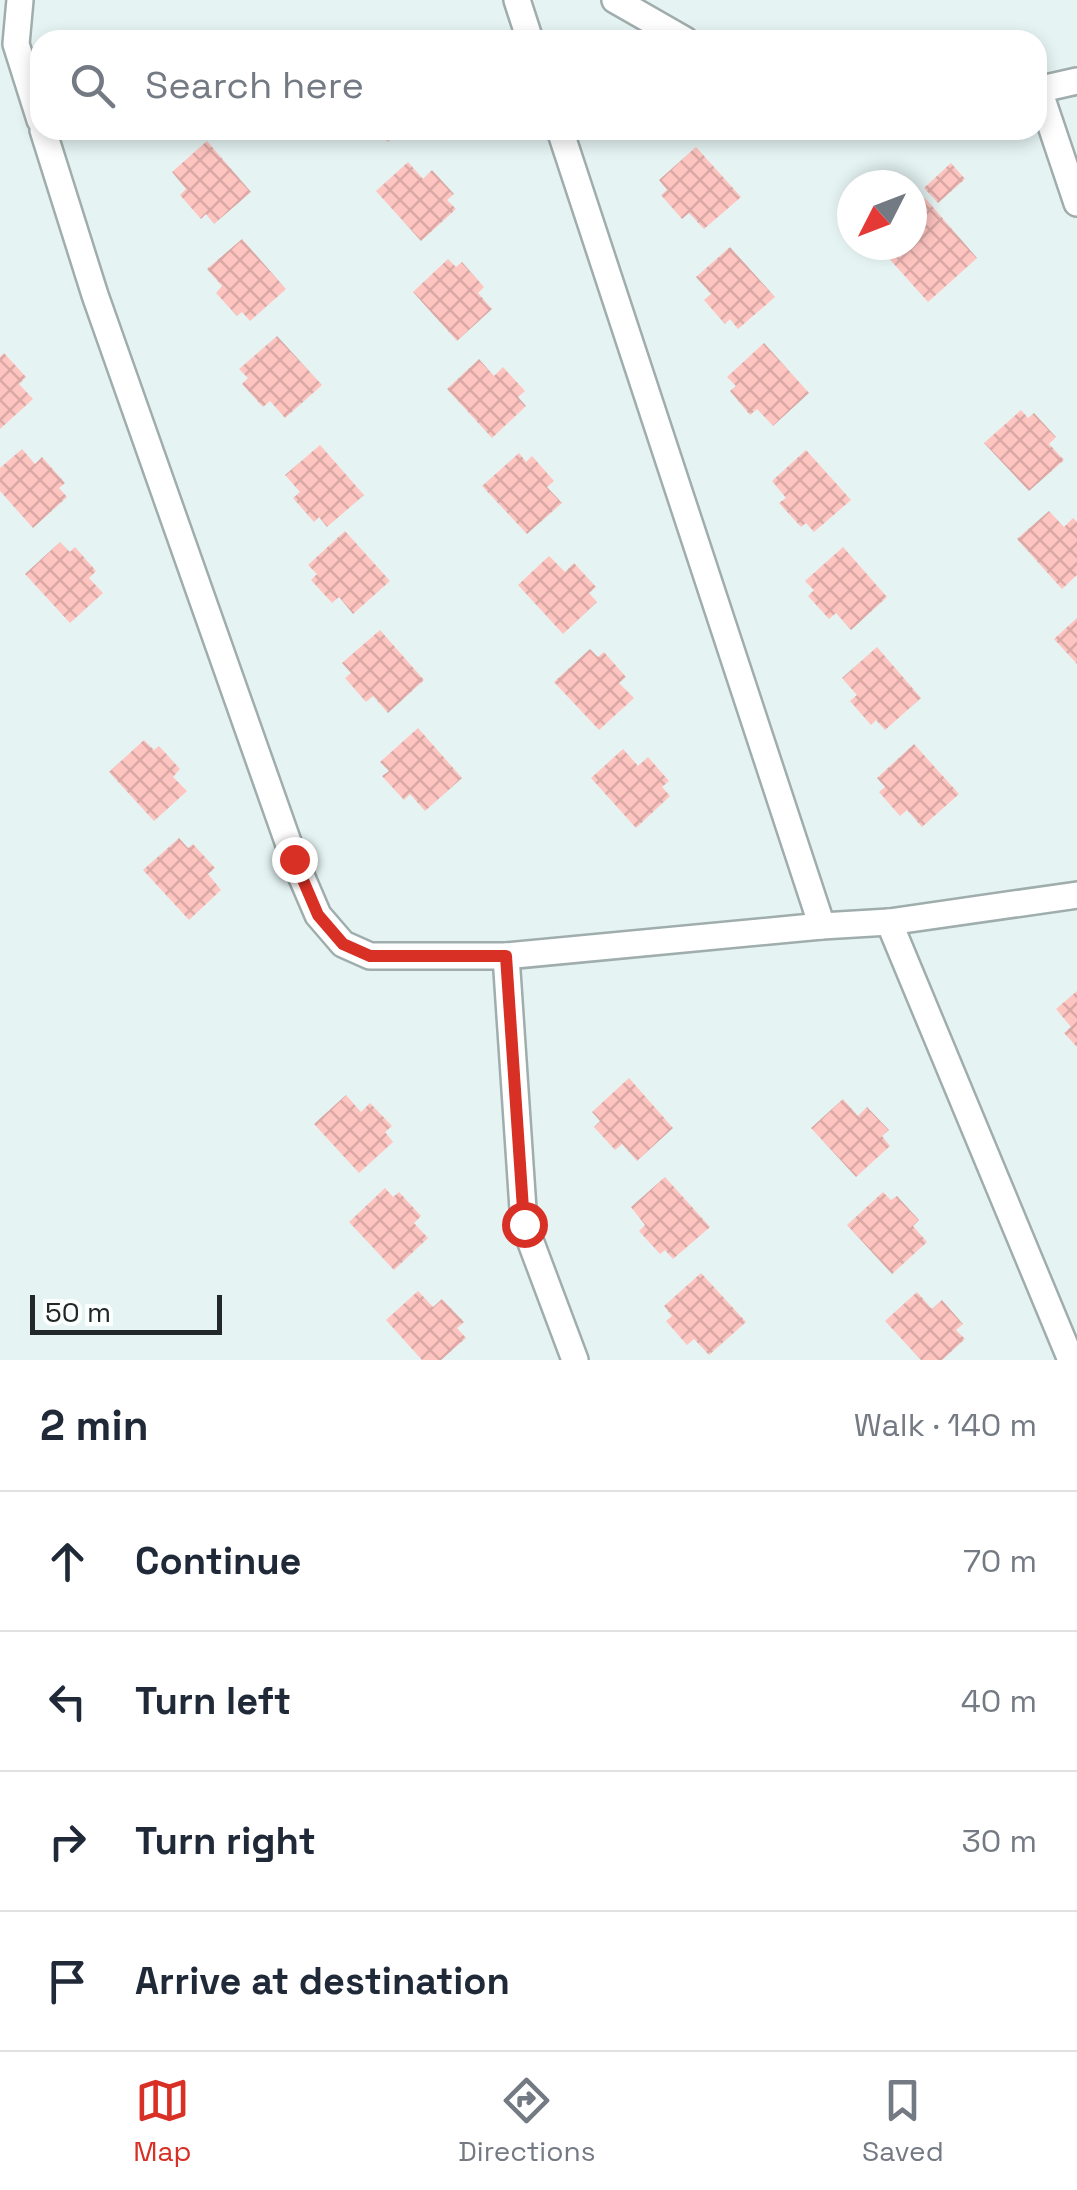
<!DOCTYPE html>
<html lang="en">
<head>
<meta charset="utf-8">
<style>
	:root { --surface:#fff; --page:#f6f6f7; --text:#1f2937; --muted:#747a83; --line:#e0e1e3; --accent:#d93025 }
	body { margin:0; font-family:"Space Grotesk",sans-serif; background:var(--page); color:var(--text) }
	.compass { position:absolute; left:837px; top:170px; width:90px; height:90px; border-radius:50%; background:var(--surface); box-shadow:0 5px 15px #0003; rotate:228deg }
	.scale { position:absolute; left:30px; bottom:25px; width:192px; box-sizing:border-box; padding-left:10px; border:5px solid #222727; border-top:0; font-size:28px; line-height:35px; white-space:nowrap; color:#222727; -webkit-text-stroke:8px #fbfffe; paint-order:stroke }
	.stop { position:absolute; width:30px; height:30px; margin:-22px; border:8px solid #d93025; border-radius:50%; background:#fff }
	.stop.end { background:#d93025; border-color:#fff; box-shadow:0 2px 10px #0008 }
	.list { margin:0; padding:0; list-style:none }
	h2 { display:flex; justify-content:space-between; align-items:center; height:130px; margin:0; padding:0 40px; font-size:42px }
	h2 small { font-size:32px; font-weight:400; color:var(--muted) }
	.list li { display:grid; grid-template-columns:65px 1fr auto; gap:30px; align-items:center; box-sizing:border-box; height:140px; padding:0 40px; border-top:2px solid var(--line) }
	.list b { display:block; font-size:38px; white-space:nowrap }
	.list em { font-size:32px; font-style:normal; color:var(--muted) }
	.icon { flex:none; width:55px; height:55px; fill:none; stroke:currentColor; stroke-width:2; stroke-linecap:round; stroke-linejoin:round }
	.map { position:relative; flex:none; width:1077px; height:1360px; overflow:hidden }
	.search { position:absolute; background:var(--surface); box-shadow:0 5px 15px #0003; left:30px; right:30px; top:30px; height:110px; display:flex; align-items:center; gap:25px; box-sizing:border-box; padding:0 35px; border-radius:30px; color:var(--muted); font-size:38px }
	.sheet { height:690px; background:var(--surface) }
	nav { display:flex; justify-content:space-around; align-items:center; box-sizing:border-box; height:140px; border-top:2px solid var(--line); background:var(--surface); font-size:28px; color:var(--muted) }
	nav a { display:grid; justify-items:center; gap:5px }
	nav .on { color:var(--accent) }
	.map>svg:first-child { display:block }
	.building { fill:url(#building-cross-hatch) }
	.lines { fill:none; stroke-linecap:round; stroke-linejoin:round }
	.street-casing { stroke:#9fadac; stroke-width:30 }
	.street { stroke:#fff; stroke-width:25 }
	.route { stroke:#d93025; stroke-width:12 }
</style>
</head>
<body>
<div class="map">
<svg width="1077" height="1360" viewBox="0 0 1077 1360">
	<defs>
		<pattern id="building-cross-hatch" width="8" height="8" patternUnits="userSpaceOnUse" patternTransform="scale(2.5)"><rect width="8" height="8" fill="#fec4c0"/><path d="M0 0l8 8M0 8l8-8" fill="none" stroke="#d9a8a5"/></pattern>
	</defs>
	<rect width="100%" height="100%" fill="#e5f4f3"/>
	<g class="building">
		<path d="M376,130H401L388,142Z"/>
		<path d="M207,141L251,192L214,224L206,214L201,219L180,195L186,189L172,172Z"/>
		<path d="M696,147L741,197L704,229L689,213L682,219L661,195L667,190L659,180Z"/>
		<path d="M408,162L423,179L432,170L454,194L447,200L456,209L421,241L376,191Z"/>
		<path d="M951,163L965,179L938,203L924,188Z"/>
		<path d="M925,198L977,258L928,302L877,245H912V201L916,206Z"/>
		<path d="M242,239L286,289L250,321L242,312L237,316L216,293L222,286L207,269Z"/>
		<path d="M730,247L775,297L738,329L730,319L725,324L704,300L711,294L696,277Z"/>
		<path d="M448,259L456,267L462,262L484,287L478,293L492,309L457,341L413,292Z"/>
		<path d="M277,336L322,385L285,418L270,401L263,407L242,384L248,378L239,369Z"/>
		<path d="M764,343L809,393L773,426L757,409L750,415L730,391L736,386L727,377Z"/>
		<path d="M4,353L26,377L19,384L33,399L0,429V357Z"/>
		<path d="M479,359L494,376L503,367L525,391L518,397L526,406L492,438L447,389Z"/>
		<path d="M1021,410L1028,418L1034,413L1056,437L1049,444L1064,460L1029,491L984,443Z"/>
		<path d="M320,445L364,495L327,527L319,517L314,522L293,498L300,492L285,475Z"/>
		<path d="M22,449L35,464L42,457L65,483L59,488L67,497L33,528L0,491V468Z"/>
		<path d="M806,450L851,500L814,532L806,523L801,527L779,503L786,498L772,481Z"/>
		<path d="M519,453L526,462L532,456L554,481L547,487L562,503L527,534L482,486Z"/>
		<path d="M1049,511L1064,527L1073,518L1077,522V575L1062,589L1017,539Z"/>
		<path d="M345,531L390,581L353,614L339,597L332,603L311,580L317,574L308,565Z"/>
		<path d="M60,542L70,552L75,547L96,571L89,578L103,593L70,623L25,574Z"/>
		<path d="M843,547L887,597L851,630L836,613L829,619L808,596L814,590L805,581Z"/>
		<path d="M549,556L565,572L574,563L596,587L589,593L597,602L563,634L518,585Z"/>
		<path d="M1077,618V664L1054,639Z"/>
		<path d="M380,630L424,680L388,713L373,696L366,702L345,678L351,673L342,663Z"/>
		<path d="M877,647L921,698L885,730L876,720L871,725L850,701L857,695L842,678Z"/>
		<path d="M590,649L598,657L604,652L626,677L619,683L634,698L599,730L554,682Z"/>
		<path d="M418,728L462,778L425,811L410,794L404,800L382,776L389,771L380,762Z"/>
		<path d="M144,740L154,750L159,746L180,769L173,777L187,791L154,821L109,772Z"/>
		<path d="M914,744L959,794L922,827L907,810L900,816L879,792L885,787L877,778Z"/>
		<path d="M623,749L638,766L648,757L669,781L662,787L670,796L636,828L591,778Z"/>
		<path d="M179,838L188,848L193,844L215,868L208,874L221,890L189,920L143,870Z"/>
		<path d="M1077,991V1047L1064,1033L1071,1027L1056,1009Z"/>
		<path d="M629,1078L673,1128L637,1161L622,1144L615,1150L594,1127L600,1121L592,1112Z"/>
		<path d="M346,1095L361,1112L370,1103L392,1126L385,1132L393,1142L359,1173L314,1124Z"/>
		<path d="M843,1099L858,1116L867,1107L889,1130L882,1136L890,1146L856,1177L811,1128Z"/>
		<path d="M665,1177L710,1227L673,1259L665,1250L660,1254L639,1231L645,1225L631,1207Z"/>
		<path d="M385,1188L393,1197L399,1192L421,1216L414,1223L428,1238L394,1270L349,1222Z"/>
		<path d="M883,1192L891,1200L897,1196L919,1220L913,1226L927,1242L892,1274L847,1225Z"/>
		<path d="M701,1273L746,1322L709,1355L694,1339L687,1345L666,1321L672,1316L664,1306Z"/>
		<path d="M418,1291L433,1307L442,1299L464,1322L457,1328L466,1338L441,1360H422L386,1320Z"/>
		<path d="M917,1292L932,1309L942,1300L963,1324L956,1330L965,1339L942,1360H921L885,1321Z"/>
	</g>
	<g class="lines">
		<g class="street-casing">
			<g id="street">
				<path d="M20,0L16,44L40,120"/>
				<path d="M517,0L530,40"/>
				<path d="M615,0L685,40"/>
				<path d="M1037,90L1077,81"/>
				<path d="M1039,90L1077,203"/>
				<path d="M43,130L95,295L294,859L318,915L343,944L370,956H506L822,926L889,922L1077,895"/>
				<path d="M560,130L822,926"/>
				<path d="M889,922L1071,1360"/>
				<path d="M506,956L524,1224L575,1360"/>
			</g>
		</g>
		<use href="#street" class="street"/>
	</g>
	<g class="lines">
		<path class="route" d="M294,859L318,915L343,944L370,956H506L524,1224"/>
	</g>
</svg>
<svg class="compass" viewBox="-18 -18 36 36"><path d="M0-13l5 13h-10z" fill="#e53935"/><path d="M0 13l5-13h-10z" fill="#747a83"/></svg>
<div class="scale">50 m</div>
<div class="stop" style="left:524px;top:1224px"></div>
<div class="stop end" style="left:294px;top:859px"></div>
<div class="search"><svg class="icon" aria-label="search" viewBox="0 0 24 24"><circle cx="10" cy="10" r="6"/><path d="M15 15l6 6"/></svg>Search here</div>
</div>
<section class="sheet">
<h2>2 min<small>Walk · 140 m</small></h2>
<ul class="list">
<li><svg class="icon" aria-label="ahead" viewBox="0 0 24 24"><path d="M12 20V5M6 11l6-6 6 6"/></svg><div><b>Continue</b></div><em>70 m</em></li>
<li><svg class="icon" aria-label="left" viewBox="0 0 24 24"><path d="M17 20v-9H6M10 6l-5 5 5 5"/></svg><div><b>Turn left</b></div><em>40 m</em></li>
<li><svg class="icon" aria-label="right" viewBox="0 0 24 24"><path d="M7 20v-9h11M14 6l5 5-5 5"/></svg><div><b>Turn right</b></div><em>30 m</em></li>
<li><svg class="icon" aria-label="arrive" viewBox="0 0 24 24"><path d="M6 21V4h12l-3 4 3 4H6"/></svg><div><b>Arrive at destination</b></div></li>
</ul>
</section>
<nav>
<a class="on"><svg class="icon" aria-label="map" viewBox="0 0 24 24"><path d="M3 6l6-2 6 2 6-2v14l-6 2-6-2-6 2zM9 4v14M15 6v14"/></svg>Map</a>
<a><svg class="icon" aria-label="directions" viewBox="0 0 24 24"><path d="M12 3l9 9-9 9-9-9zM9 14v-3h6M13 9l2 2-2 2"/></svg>Directions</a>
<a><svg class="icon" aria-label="saved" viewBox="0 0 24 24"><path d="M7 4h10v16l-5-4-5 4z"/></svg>Saved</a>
</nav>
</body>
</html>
